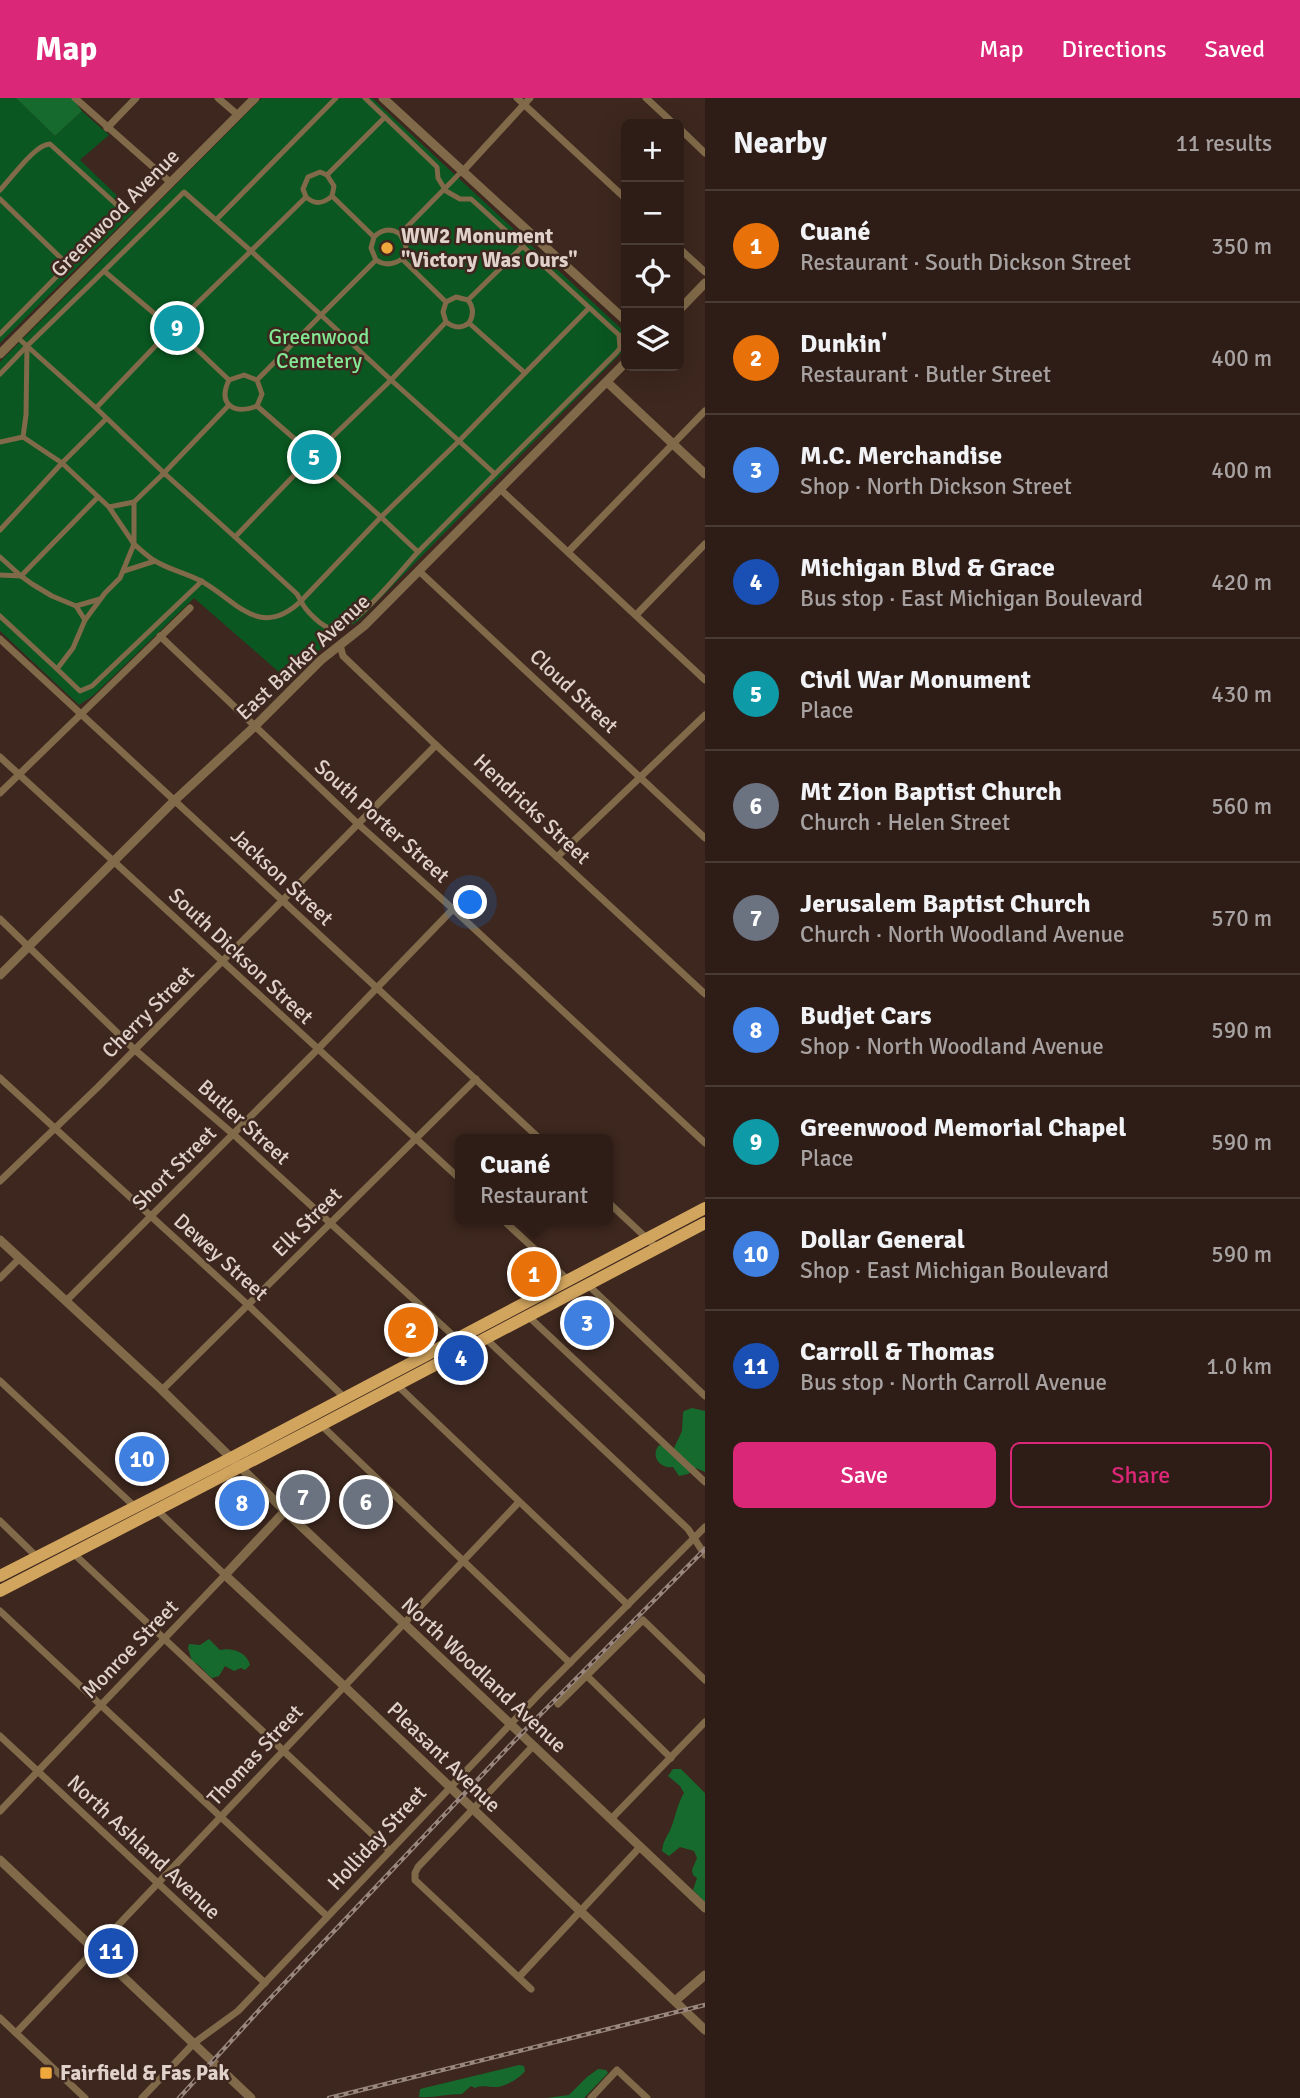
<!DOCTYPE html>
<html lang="en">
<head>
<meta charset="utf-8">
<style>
	:root { --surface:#2e1d16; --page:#36261f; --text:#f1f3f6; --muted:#a7a2a1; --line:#493b35; --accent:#db2777 }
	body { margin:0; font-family:Signika,sans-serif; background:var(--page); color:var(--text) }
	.controls { position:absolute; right:21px; top:21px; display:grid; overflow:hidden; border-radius:10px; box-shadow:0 7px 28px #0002 }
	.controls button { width:63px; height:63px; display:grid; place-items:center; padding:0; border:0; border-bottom:2px solid var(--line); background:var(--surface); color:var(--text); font:35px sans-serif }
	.you { position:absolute; left:471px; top:805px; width:24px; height:24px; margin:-18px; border:5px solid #fff; border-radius:50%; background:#1a73e8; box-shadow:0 0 0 10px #1a73e833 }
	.badge { display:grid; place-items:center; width:46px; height:46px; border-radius:50%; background:var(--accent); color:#fff; font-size:23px; font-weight:700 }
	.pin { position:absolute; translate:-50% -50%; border:4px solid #fff; box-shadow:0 2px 7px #0006 }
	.popup { position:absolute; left:455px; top:1036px; width:158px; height:91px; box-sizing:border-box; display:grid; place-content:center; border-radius:10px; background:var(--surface); filter:drop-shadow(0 2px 5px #0005); font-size:23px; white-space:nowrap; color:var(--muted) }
	.popup b { font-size:26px; color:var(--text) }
	.popup::after { content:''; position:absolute; left:50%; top:100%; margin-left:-14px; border:14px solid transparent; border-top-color:var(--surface) }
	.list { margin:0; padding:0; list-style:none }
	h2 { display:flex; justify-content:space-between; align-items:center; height:91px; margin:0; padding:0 28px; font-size:30px }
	h2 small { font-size:23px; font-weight:400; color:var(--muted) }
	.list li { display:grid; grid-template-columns:46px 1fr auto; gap:21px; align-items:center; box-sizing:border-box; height:112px; padding:0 28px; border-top:2px solid var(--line) }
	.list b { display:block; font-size:26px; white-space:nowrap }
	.list p { margin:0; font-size:23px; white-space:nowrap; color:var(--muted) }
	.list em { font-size:23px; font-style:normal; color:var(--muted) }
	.actions { display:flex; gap:14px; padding:21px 28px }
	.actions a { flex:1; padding:16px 0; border:2px solid var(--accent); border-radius:10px; text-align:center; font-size:24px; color:var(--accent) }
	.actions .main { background:var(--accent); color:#fff }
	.icon { flex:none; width:38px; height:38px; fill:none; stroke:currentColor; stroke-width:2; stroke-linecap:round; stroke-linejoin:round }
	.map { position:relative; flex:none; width:705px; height:2000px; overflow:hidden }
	header { display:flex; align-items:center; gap:42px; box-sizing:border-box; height:98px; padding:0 35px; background:var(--accent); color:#fff }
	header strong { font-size:33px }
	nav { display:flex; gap:38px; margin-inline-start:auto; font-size:24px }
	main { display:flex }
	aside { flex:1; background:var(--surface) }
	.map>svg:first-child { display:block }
	.green { fill:#0a5721 }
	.forest { fill:#176a2d }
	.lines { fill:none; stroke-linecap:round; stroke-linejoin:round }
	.pedestrian { stroke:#806a49; stroke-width:5 }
	.minor { stroke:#806a49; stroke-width:7 }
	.tertiary { stroke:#806a49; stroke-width:9 }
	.primary { stroke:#d2a55e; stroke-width:12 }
	.rail-casing { stroke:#99877f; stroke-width:4.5 }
	.rail { stroke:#3d271e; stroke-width:2; stroke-dasharray:5; stroke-linecap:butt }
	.poi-dot { fill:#eea83c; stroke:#3d271e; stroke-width:2.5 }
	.labels { text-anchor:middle; stroke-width:5; stroke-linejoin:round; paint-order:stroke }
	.street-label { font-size:21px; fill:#e0d1cb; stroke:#3d271e }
	.poi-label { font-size:21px; font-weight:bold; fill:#e0d1cb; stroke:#3d271e; text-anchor:start }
	.park-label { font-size:21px; fill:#82e893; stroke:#3d271e }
</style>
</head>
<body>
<header>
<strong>Map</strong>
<nav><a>Map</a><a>Directions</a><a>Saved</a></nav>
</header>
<main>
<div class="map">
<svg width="705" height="2000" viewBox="0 0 705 2000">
	<rect width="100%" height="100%" fill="#3d271e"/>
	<g class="green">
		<path d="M0,0H16L55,38L82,13L109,37L80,62L134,114L0,245Z"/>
		<path d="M262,0H372L626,235V250L357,524L336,536L288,582L194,500L94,597L79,607L0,533V264Z"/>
	</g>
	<g class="forest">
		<path d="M16,0H72L82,13L55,38Z"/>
		<path d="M692,1310L705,1313V1374L696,1370L688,1376L679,1378L673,1369C660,1371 650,1358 659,1347L673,1352L682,1333L683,1315L684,1313Z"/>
		<path d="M209,1541L220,1552C232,1549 247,1554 250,1567L245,1572L241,1570L234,1573L225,1568L219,1578L212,1580C204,1574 201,1567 192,1563L188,1550L189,1546L200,1547Z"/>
		<path d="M673,1671H681L705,1695V1804L693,1792L697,1780L693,1777L692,1772L697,1760L694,1753L680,1749L669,1758L662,1753C663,1743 667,1739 671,1730C676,1718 677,1706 684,1695L680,1688L668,1678Z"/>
		<path d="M519,1967L524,1968L525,1973C519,1981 503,1990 493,1989C485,1989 483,1987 475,1990L471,1988L462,1996C447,1996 434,2000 419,1999L420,1991Z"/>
		<path d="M598,1971L606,1972L608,1975L584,2000H546L569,1997L587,1979Z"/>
	</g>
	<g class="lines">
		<g class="pedestrian">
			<path d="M365,0L437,69L438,80L446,93L460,101H471L480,109L619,237L620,250L616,255L495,376L459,343L381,419L418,454L495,376"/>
			<path d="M327,77L334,88L332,98L374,139C382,131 391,130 400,136L462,73"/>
			<path d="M0,92C11,81 35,46 50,46L118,108L120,112L115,119L68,167"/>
			<path d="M184,94L251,153L186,216C176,212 169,215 162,222L104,173Z"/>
			<path d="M306,99L303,91L308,79L320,74L327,77L385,19"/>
			<path d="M0,101L68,167L0,236"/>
			<path d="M216,122L336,0"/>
			<path d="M400,136L406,148L402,161L446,204L456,199L468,202L523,148"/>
			<path d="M374,139L371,150L376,162"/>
			<path d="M468,202C474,210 474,217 469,225L525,275L589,210"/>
			<path d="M446,204L443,214L446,224L391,282L459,343L525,275"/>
			<path d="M162,222L159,233L165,244C173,249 180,249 188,243L229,282C217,307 235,317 257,308L262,296L257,282L244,277L229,282"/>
			<path d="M446,224C454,230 461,231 469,225"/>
			<path d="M162,241L96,310L164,375L229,307"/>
			<path d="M0,276L27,248"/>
			<path d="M257,282L321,217L251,153L306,99C315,107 323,106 332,98"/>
			<path d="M257,308L304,349L314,345L323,348L391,282L321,217L376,162C385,168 393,167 402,161"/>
			<path d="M96,310L27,248L104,173"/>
			<path d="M23,339L62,365L106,321"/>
			<path d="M0,344L23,339L26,317L27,248L17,239"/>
			<path d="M304,349C300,357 299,363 306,370L317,371L323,367"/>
			<path d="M304,367L235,439L297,496L301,503L381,419L323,367L327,358L323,348"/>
			<path d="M109,409L134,446L120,480L105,495L85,522L73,550L57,571L80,593L92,588L202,483"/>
			<path d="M0,432L62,365L109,409L134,404"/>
			<path d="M235,439L164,375L134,404V446C141,452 148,459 155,463C170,472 186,475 201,483C235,501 259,543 301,503C305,512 323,531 334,531C355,531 402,471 418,454"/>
			<path d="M0,459L21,478L0,477"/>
			<path d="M124,473L155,463"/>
			<path d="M76,508L100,501"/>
			<path d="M0,518L57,571"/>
			<path d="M85,522L76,508L52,498L32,486L21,478L98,399"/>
		</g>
		<g class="minor">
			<path d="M75,0L170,84"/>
			<path d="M218,0L238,17"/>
			<path d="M517,0L626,101"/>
			<path d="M646,0L674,26"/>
			<path d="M107,30L136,0"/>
			<path d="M679,30L705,55"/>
			<path d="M463,73L530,0"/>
			<path d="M679,150L705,174"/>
			<path d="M500,391L705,582"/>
			<path d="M568,454L705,313"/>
			<path d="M419,473L705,740"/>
			<path d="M636,517L705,446"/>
			<path d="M160,538L357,725L453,811L705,1045"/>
			<path d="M0,541L540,1041"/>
			<path d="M340,547L343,558L436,647L705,896"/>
			<path d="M0,659L461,1082"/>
			<path d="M0,695L190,510"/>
			<path d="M557,759L705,617"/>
			<path d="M0,821L135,952L233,1036L458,1242"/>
			<path d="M0,980L248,1207L346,1301"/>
			<path d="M0,1083L98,989L436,647"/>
			<path d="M608,1104L657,1150"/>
			<path d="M503,1122L568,1182"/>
			<path d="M0,1180L19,1161"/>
			<path d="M588,1187L705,1298"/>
			<path d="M66,1203L317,952L453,811"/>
			<path d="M528,1218L705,1384"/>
			<path d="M484,1239L688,1431L705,1457"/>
			<path d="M0,1283L134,1408"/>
			<path d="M397,1287L628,1507"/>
			<path d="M162,1292L476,981"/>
			<path d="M321,1327L570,1565"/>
			<path d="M0,1423L38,1460"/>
			<path d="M73,1455L390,1753"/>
			<path d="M0,1513L327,1818"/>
			<path d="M586,1577L671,1660"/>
			<path d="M558,1606L643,1522L705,1582"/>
			<path d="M0,1638L265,1885"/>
			<path d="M0,1713L225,1477L157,1412"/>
			<path d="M611,1721L705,1624"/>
			<path d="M519,1879L640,1749"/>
			<path d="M531,1891L415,1782V1775L418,1769L533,1648"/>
			<path d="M0,1920L85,2000"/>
			<path d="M16,1935L519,1404"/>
			<path d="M142,2000L194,1945L238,1913L541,1594L705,1429"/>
			<path d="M591,2000L617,1972L647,2000"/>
		</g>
		<g class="tertiary">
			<path d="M383,0L626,223"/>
			<path d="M679,212L705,185"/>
			<path d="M0,256L255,0"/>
			<path d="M607,284L705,376"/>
			<path d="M0,877L174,703L254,629L321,562L364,528L626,264"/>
			<path d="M0,1142L162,1292L285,1413L705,1810"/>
			<path d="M285,1413L225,1477L344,1588L705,1932"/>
			<path d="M0,1762L251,2000"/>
			<path d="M675,1903L705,1877"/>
		</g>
		<g class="primary">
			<path d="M0,1478L231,1360L705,1110"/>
			<path d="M0,1493L321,1327L705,1125"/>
		</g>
		<g class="rail-casing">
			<g id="rail">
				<path d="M179,2000L263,1908L521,1636L705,1451"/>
				<path d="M329,2000L705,1907"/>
			</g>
		</g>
		<use href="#rail" class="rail"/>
	</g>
	<g class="poi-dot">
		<circle cx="387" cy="150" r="7"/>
		<rect x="39" y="1968" width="14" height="14" rx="3.5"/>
	</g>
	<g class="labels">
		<g class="street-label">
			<text transform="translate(115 115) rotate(-45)" y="7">Greenwood Avenue</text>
			<text transform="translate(303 559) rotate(-43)" y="7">East Barker Avenue</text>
			<text transform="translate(574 593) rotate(43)" y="7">Cloud Street</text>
			<text transform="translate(532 711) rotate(43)" y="7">Hendricks Street</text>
			<text transform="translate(382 723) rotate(42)" y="7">South Porter Street</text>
			<text transform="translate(282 779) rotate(43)" y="7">Jackson Street</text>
			<text transform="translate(241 858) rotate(43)" y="7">South Dickson Street</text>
			<text transform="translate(148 914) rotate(-45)" y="7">Cherry Street</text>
			<text transform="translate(244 1024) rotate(42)" y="7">Butler Street</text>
			<text transform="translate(174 1070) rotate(-45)" y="7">Short Street</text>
			<text transform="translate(307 1124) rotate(-45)" y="7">Elk Street</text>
			<text transform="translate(221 1159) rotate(42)" y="7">Dewey Street</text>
			<text transform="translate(130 1551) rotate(-46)" y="7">Monroe Street</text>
			<text transform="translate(484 1577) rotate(43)" y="7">North Woodland Avenue</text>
			<text transform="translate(255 1657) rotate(-47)" y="7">Thomas Street</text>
			<text transform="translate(444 1659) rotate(44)" y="7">Pleasant Avenue</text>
			<text transform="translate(377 1740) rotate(-47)" y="7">Holliday Street</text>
			<text transform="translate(144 1749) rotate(43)" y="7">North Ashland Avenue</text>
		</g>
		<g class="poi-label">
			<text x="401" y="145">WW2 Monument<tspan x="401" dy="24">"Victory Was Ours"</tspan></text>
			<text x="60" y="1982">Fairfield &amp; Fas Pak</text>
		</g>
		<g class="park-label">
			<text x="319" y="246">Greenwood<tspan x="319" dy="24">Cemetery</tspan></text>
		</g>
	</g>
</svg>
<div class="controls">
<button>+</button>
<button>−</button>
<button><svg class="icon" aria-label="locate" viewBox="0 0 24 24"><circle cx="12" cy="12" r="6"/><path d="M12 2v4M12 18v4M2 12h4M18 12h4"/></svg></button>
<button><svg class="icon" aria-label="layers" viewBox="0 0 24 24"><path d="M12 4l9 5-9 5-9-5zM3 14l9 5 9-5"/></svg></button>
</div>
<div class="you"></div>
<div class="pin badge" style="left:534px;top:1176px;background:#e8710a">1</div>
<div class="popup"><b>Cuané</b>Restaurant</div>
<div class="pin badge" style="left:411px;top:1232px;background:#e8710a">2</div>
<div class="pin badge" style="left:587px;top:1225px;background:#3f7fe0">3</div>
<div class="pin badge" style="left:461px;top:1260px;background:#1a4fb4">4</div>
<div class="pin badge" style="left:314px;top:359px;background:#0f9aa8">5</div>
<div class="pin badge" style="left:366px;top:1404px;background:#6b7280">6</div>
<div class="pin badge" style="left:303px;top:1399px;background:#6b7280">7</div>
<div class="pin badge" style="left:242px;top:1405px;background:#3f7fe0">8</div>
<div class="pin badge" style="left:177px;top:230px;background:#0f9aa8">9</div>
<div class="pin badge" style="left:142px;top:1361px;background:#3f7fe0">10</div>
<div class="pin badge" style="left:111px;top:1853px;background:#1a4fb4">11</div>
</div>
<aside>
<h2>Nearby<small>11 results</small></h2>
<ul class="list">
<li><span class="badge" style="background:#e8710a">1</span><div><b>Cuané</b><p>Restaurant · South Dickson Street</p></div><em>350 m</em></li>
<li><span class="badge" style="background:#e8710a">2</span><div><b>Dunkin'</b><p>Restaurant · Butler Street</p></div><em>400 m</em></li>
<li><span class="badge" style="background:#3f7fe0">3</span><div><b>M.C. Merchandise</b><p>Shop · North Dickson Street</p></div><em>400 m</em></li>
<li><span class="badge" style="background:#1a4fb4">4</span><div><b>Michigan Blvd &amp; Grace</b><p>Bus stop · East Michigan Boulevard</p></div><em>420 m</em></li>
<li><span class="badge" style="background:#0f9aa8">5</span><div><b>Civil War Monument</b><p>Place</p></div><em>430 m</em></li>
<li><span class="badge" style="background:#6b7280">6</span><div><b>Mt Zion Baptist Church</b><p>Church · Helen Street</p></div><em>560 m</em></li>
<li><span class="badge" style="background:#6b7280">7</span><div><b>Jerusalem Baptist Church</b><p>Church · North Woodland Avenue</p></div><em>570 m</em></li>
<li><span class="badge" style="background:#3f7fe0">8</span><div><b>Budjet Cars</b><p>Shop · North Woodland Avenue</p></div><em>590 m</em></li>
<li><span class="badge" style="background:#0f9aa8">9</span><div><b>Greenwood Memorial Chapel</b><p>Place</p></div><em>590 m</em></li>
<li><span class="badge" style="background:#3f7fe0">10</span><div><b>Dollar General</b><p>Shop · East Michigan Boulevard</p></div><em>590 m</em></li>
<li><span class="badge" style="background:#1a4fb4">11</span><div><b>Carroll &amp; Thomas</b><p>Bus stop · North Carroll Avenue</p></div><em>1.0 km</em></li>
</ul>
<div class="actions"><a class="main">Save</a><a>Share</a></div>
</aside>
</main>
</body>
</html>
